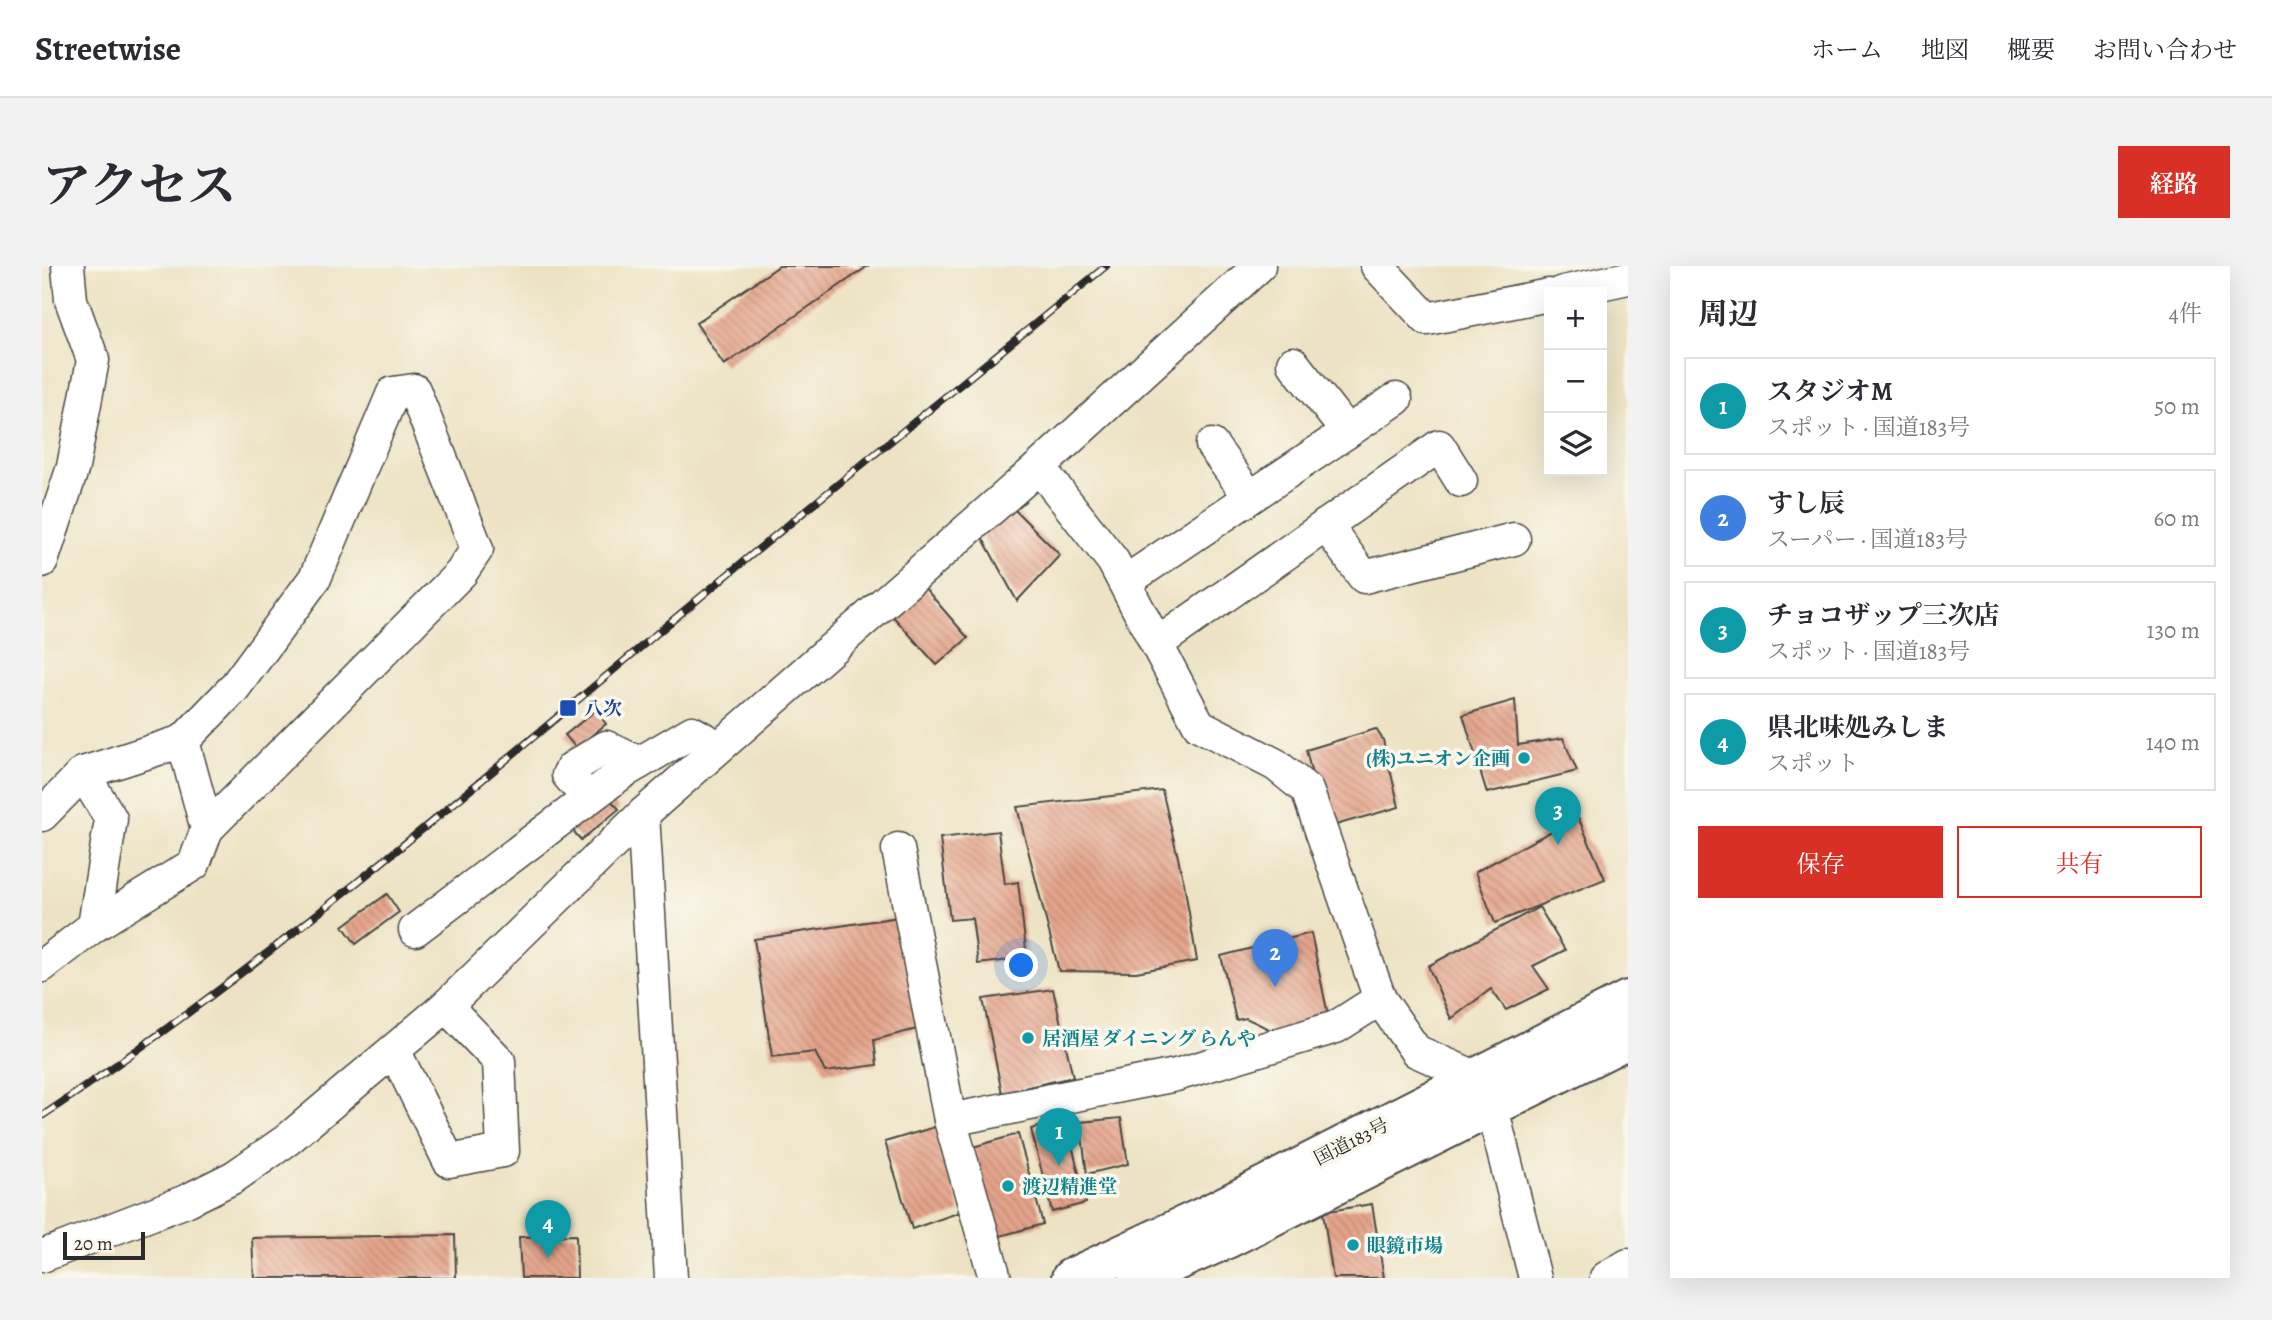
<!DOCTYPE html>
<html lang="ja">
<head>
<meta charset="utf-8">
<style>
	:root { --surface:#fff; --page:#f2f2f3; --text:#2b2b33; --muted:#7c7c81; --line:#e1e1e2; --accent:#d93025 }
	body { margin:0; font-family:Alegreya,"Noto Serif JP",serif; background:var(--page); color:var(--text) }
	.controls { position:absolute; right:21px; top:21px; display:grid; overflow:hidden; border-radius:0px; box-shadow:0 7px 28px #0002 }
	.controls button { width:63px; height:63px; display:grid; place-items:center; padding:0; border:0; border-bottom:2px solid var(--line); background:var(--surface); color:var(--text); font:35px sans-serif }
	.scale { position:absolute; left:21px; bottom:18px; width:82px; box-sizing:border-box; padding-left:7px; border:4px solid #2b2b2b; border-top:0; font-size:19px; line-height:24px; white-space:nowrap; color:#2b2b2b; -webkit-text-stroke:5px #fbf7ec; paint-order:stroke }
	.you { position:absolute; left:980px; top:700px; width:24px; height:24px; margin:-18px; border:5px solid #fff; border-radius:50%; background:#1a73e8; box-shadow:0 0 0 10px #1a73e833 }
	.badge { display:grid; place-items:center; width:46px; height:46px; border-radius:50%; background:var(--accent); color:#fff; font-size:23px; font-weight:700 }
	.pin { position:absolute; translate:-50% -58px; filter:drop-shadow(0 2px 4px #0008) }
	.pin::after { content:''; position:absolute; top:37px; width:24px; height:21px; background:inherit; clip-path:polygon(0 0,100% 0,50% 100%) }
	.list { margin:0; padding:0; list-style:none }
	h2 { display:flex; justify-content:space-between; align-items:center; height:91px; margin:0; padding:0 28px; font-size:30px }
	h2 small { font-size:23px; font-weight:400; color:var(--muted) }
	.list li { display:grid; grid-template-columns:46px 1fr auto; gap:21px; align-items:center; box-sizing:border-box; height:98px; margin:0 14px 14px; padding:0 14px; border:2px solid var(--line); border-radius:0px }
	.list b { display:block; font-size:26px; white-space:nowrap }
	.list p { margin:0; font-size:23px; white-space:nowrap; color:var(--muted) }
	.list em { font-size:23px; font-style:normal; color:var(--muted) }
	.actions { display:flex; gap:14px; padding:21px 28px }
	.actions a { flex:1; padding:16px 0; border:2px solid var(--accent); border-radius:0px; text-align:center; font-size:24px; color:var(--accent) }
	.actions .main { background:var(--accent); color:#fff }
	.icon { flex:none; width:38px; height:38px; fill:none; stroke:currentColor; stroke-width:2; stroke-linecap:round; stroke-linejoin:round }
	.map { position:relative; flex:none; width:1586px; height:1012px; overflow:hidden; border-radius:0px }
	header { display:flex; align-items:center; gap:42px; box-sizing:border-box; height:98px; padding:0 35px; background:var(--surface); border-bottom:2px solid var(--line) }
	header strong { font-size:33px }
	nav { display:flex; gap:38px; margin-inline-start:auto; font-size:24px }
	.intro { display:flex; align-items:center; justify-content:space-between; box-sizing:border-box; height:168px; padding:0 42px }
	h1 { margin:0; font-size:49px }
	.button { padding:18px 32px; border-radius:0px; background:var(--accent); color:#fff; font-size:24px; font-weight:700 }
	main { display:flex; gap:42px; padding:0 42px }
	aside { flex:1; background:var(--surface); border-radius:0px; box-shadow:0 7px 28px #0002 }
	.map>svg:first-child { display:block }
	.building { fill:url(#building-back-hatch) }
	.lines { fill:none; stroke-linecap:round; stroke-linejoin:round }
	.minor-casing { stroke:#484742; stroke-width:35 }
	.highway-casing { stroke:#484742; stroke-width:42 }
	.minor { stroke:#fff; stroke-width:32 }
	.highway { stroke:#fff; stroke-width:38 }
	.rail-casing { stroke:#2b2b2b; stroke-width:8 }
	.rail { stroke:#fbf7ec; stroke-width:5; stroke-dasharray:16; stroke-linecap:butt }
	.transit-dot { fill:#1a4fb4; stroke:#fbf7ec; stroke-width:2.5 }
	.culture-dot { fill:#0f9aa8; stroke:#fbf7ec; stroke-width:2.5 }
	.labels { text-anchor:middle; stroke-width:7; stroke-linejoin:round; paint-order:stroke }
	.transit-label { font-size:19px; font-weight:bold; fill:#164399; stroke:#fbf7ec; text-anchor:start }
	.culture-label { font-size:19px; font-weight:bold; fill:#0d838f; stroke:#fbf7ec; text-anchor:start }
	.street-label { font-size:19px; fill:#2b2b2b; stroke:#fbf7ec }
</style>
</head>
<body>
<header>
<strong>Streetwise</strong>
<nav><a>ホーム</a><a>地図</a><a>概要</a><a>お問い合わせ</a></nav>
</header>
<div class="intro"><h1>アクセス</h1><a class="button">経路</a></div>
<main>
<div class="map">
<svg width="1586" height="1012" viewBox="0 0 1586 1012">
	<defs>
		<pattern id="building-back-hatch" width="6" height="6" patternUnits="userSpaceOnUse" patternTransform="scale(1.75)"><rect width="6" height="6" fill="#e5a48b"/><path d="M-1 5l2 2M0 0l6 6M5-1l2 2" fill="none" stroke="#ba8672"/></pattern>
	</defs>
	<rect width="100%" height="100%" fill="#fbf7ec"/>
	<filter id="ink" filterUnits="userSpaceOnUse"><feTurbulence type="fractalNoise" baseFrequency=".0143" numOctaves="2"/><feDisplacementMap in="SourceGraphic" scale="14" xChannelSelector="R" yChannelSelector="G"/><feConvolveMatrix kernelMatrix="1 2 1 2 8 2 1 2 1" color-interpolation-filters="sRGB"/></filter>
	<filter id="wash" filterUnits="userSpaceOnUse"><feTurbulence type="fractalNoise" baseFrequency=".00686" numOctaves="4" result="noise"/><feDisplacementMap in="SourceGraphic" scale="28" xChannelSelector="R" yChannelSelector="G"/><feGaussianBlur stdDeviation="1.57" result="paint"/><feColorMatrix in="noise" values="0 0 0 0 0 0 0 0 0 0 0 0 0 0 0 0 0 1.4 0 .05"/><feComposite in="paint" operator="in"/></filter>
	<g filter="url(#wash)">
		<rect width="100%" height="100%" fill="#ede3c4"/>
		<g id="blocks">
			<g class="building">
				<path d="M737,0H826L682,99L654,57Z"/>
				<path d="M964,235L1018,289L975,335L934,260Z"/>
				<path d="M875,313L926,372L895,399L846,345Z"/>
				<path d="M1473,434L1476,479L1521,472L1535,505L1445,527L1421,449Z"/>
				<path d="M554,444L564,458L534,482L523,469Z"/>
				<path d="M1334,463L1341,474L1357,541L1283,562L1264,484Z"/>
				<path d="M559,523L577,543L539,574L520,552Z"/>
				<path d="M1120,524L1142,617L1155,695L1094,706L1017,705L975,541Z"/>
				<path d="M1536,551L1563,613L1453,657L1433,606Z"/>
				<path d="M956,565L963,618L976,616L985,692L936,698L930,652L908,654L898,572Z"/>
				<path d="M345,628L357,646L314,678L301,660Z"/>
				<path d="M1497,641L1523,684L1491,700L1507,723L1464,744L1449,723L1409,753L1386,700Z"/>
				<path d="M857,651L875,763L832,774L835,799L783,806L773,786L730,791L712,673Z"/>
				<path d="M1269,667L1287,754L1231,765L1204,752L1194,754L1179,690Z"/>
				<path d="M1011,723L1031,811L960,827L941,733Z"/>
				<path d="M1079,852L1086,898L1045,908L1038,856Z"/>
				<path d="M1024,854L1044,937L1010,946L989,863Z"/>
				<path d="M896,860L918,946L870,963L843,876Z"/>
				<path d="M976,868L1001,958L955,971L931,881Z"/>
				<path d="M1330,938L1342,1012H1291L1281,946Z"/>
				<path d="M413,969L414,1012H212L210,972Z"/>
				<path d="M534,969L535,1012H479L477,971Z"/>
			</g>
		</g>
	</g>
	<g filter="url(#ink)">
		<use href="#blocks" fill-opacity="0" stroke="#484742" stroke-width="2"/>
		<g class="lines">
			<g class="minor-casing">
				<g id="minor">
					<path d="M1335,0L1385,53L1507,29"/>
					<path d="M1521,26L1586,12"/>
					<path d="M1251,97L1305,166"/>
					<path d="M1170,179L1208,231"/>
					<path d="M997,201L1071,295L1157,459L1234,499L1265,524L1338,733L1374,785L1433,811L1450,842L1493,1012"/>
					<path d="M1284,259L1322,311L1472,273"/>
					<path d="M0,295L31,201L51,94L29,34L26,0"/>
					<path d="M1083,316L1354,133"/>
					<path d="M1116,377L1397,180L1419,215"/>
					<path d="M41,507L69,553L52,660"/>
					<path d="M546,532L526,509L530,502L564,481L597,497"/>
					<path d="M601,548L629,1012"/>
					<path d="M0,549L41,507L141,475L165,563L419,307L435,283L372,124L351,127L273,312L192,422L141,475"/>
					<path d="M856,583L908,854L1134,809L1294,761L1338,733"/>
					<path d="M373,664L580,507L650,466L676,481"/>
					<path d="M0,700L52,660L152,598L165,563"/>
					<path d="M352,784L407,895L461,885L457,795L404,740"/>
					<path d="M908,854L953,1012"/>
					<path d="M0,990L144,935L192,911L245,874L404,740L601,548L997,201L1217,0"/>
					<path d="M1564,1012L1586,999"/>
				</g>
			</g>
			<g class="highway-casing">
				<g id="highway">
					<path d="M1029,1012L1167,948L1586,734"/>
					<path d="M1096,1012L1187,972L1586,773"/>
				</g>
			</g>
			<use href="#minor" class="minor"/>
			<use href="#highway" class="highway"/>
			<g class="rail-casing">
				<path id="rail" d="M0,850C218,704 418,533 619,364C766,241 916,121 1064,0"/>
			</g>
			<use href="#rail" class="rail"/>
		</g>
	</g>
	<rect class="transit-dot" x="517" y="433" width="18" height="18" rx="3.5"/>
	<g class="culture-dot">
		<circle cx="1482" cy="492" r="7"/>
		<circle cx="986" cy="772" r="7"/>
		<circle cx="966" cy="920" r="7"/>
		<circle cx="1311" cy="979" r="7"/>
	</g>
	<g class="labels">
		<g class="transit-label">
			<text x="542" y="449">八次</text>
		</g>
		<g class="culture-label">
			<text x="1468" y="499" text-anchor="end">(株)ユニオン企画</text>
			<text x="1000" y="779">居酒屋 ダイニング らんや</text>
			<text x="980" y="927">渡辺精進堂</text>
			<text x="1325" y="986">眼鏡市場</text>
		</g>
		<g class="street-label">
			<text transform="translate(1309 875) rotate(-27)" y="7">国道183号</text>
		</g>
	</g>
</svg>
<div class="controls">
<button>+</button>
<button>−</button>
<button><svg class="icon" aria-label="layers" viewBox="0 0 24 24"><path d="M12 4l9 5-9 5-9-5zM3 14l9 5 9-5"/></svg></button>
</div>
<div class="scale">20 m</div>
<div class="you"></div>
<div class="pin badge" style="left:1017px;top:900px;background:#0f9aa8">1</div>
<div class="pin badge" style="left:1233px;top:721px;background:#3f7fe0">2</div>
<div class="pin badge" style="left:1516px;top:579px;background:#0f9aa8">3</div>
<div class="pin badge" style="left:506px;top:992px;background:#0f9aa8">4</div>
</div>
<aside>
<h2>周辺<small>4件</small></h2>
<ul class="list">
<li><span class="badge" style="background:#0f9aa8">1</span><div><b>スタジオM</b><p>スポット · 国道183号</p></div><em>50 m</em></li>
<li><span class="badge" style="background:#3f7fe0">2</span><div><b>すし辰</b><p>スーパー · 国道183号</p></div><em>60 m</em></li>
<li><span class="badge" style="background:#0f9aa8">3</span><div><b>チョコザップ三次店</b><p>スポット · 国道183号</p></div><em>130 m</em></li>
<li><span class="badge" style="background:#0f9aa8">4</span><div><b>県北味処みしま</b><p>スポット</p></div><em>140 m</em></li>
</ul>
<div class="actions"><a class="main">保存</a><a>共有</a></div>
</aside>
</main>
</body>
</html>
